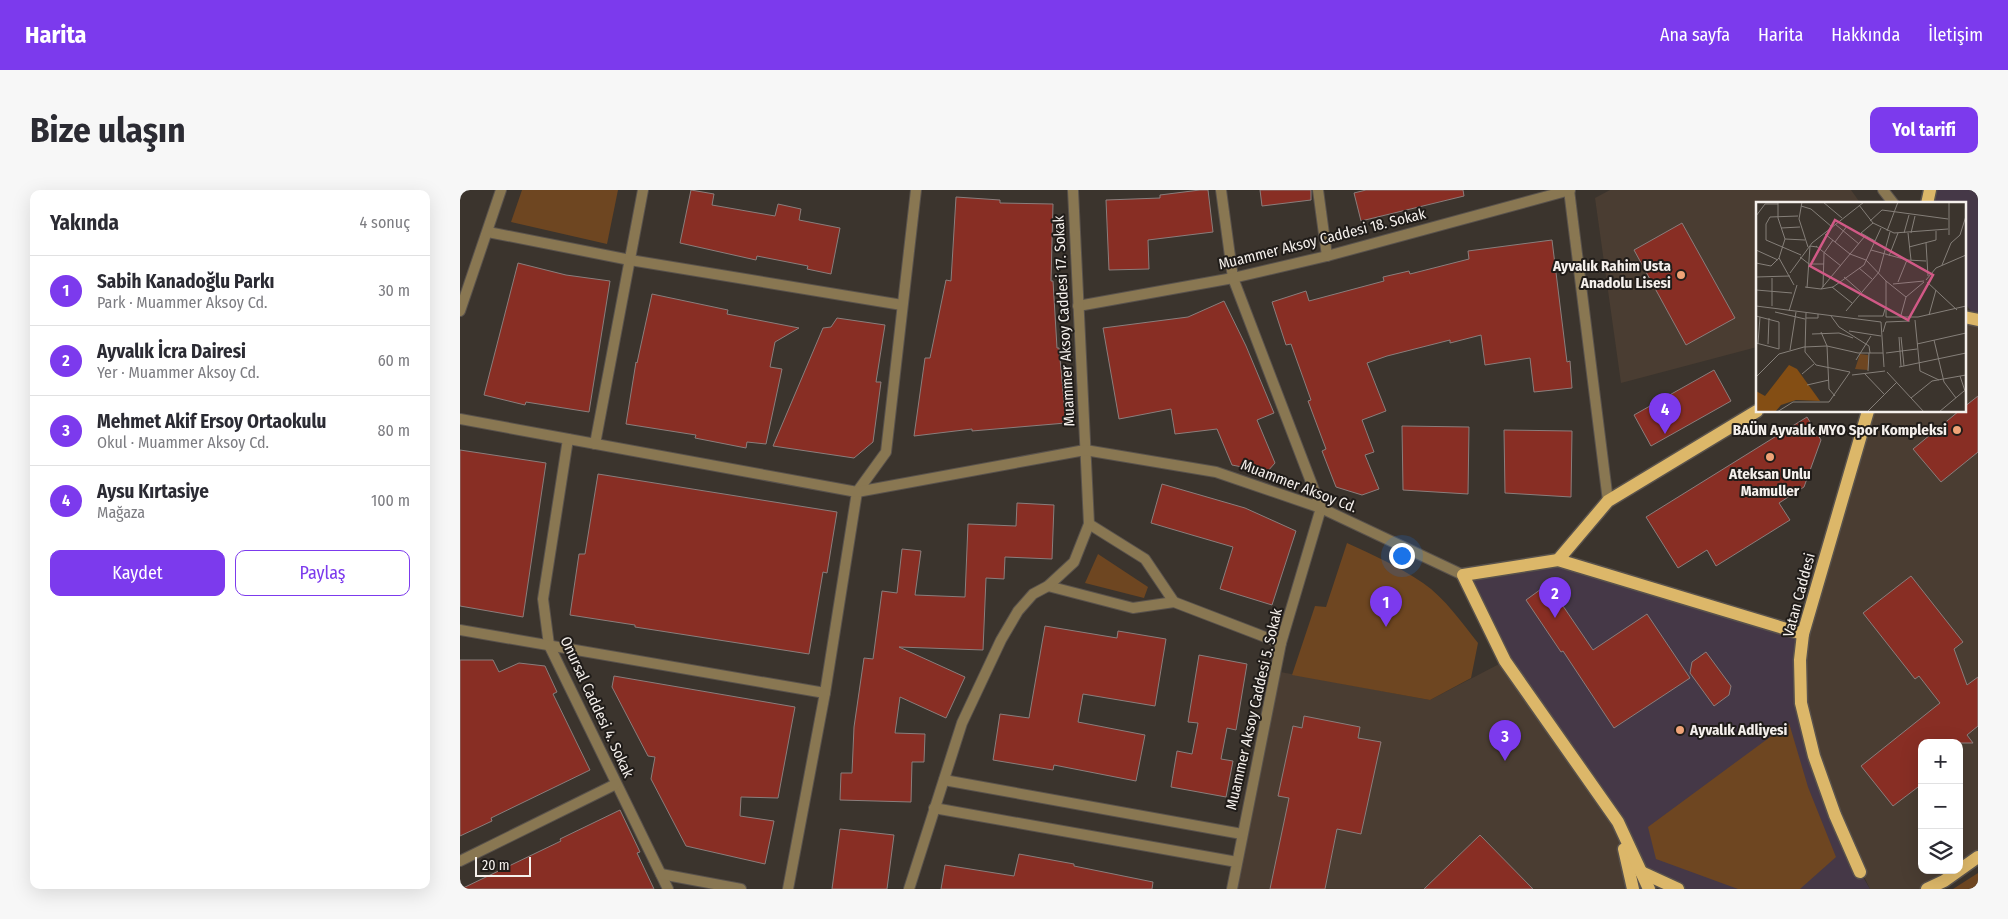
<!DOCTYPE html>
<html lang="tr">
<head>
<meta charset="utf-8">
<style>
	:root { --surface:#fff; --page:#f7f7f7; --text:#2b2b33; --muted:#7c7c81; --line:#e1e1e2; --accent:#7c3aed }
	body { margin:0; font-family:"Fira Sans Condensed",sans-serif; background:var(--page); color:var(--text) }
	.controls { position:absolute; right:15px; bottom:15px; display:grid; overflow:hidden; border-radius:10px; box-shadow:0 5px 20px #0002 }
	.controls button { width:45px; height:45px; display:grid; place-items:center; padding:0; border:0; border-bottom:1px solid var(--line); background:var(--surface); color:var(--text); font:25px sans-serif }
	.scale { position:absolute; left:15px; bottom:12px; width:56px; box-sizing:border-box; padding-left:5px; border:2px solid #f5f0ec; border-top:0; font-size:14px; line-height:18px; white-space:nowrap; color:#f5f0ec; -webkit-text-stroke:4px #201c19; paint-order:stroke }
	.you { position:absolute; left:941px; top:365px; width:18px; height:18px; margin:-12px; border:4px solid #fff; border-radius:50%; background:#1a73e8; box-shadow:0 0 0 8px #1a73e833 }
	.badge { display:grid; place-items:center; width:32px; height:32px; border-radius:50%; background:var(--accent); color:#fff; font-size:16px; font-weight:700 }
	.pin { position:absolute; translate:-50% -41px; filter:drop-shadow(0 1px 2px #0008) }
	.pin::after { content:''; position:absolute; top:26px; width:18px; height:15px; background:inherit; clip-path:polygon(0 0,100% 0,50% 100%) }
	.list { margin:0; padding:0; list-style:none }
	h2 { display:flex; justify-content:space-between; align-items:center; height:65px; margin:0; padding:0 20px; font-size:21px }
	h2 small { font-size:16px; font-weight:400; color:var(--muted) }
	.list li { display:grid; grid-template-columns:32px 1fr auto; gap:15px; align-items:center; box-sizing:border-box; height:70px; padding:0 20px; border-top:1px solid var(--line) }
	.list b { display:block; font-size:19px; white-space:nowrap }
	.list p { margin:0; font-size:16px; white-space:nowrap; color:var(--muted) }
	.list em { font-size:16px; font-style:normal; color:var(--muted) }
	.actions { display:flex; gap:10px; padding:15px 20px }
	.actions a { flex:1; padding:11px 0; border:1px solid var(--accent); border-radius:10px; text-align:center; font-size:18px; color:var(--accent) }
	.actions .main { background:var(--accent); color:#fff }
	.icon { flex:none; width:28px; height:28px; fill:none; stroke:currentColor; stroke-width:2; stroke-linecap:round; stroke-linejoin:round }
	.map { position:relative; flex:none; width:1518px; height:699px; overflow:hidden; border-radius:10px }
	header { display:flex; align-items:center; gap:30px; box-sizing:border-box; height:70px; padding:0 25px; background:var(--accent); color:#fff }
	header strong { font-size:24px }
	nav { display:flex; gap:28px; margin-inline-start:auto; font-size:18px }
	.intro { display:flex; align-items:center; justify-content:space-between; box-sizing:border-box; height:120px; padding:0 30px }
	h1 { margin:0; font-size:35px }
	.button { padding:12px 22px; border-radius:10px; background:var(--accent); color:#fff; font-size:18px; font-weight:700 }
	main { display:flex; gap:30px; padding:0 30px }
	aside { flex:1; background:var(--surface); border-radius:10px; box-shadow:0 5px 20px #0002 }
	.map>svg:first-child { display:block }
	.commercial { fill:#453847 }
	.built { fill:#4a3d32; fill-rule:evenodd }
	.green { fill:#6e4621 }
	.building { fill:#882e24; stroke:#8a7e7c }
	.lines { fill:none; stroke-linecap:round; stroke-linejoin:round }
	.minor-casing { stroke:#59524c; stroke-width:12 }
	.tertiary-casing { stroke:#59524c; stroke-width:12 }
	.primary-casing { stroke:#59524c; stroke-width:15 }
	.minor { stroke:#897752; stroke-width:10 }
	.tertiary { stroke:#897752; stroke-width:10 }
	.primary { stroke:#dcb769; stroke-width:12 }
	.poi-dot { fill:#efa377; stroke:#201c19; stroke-width:2 }
	.labels { text-anchor:middle; stroke-width:4; stroke-linejoin:round; paint-order:stroke }
	.street-label { font-size:15px; fill:#f5f0ec; stroke:#201c19 }
	.poi-label { font-size:15px; font-weight:bold; fill:#f5f0ec; stroke:#201c19; text-anchor:end }
	.inset-road { fill:none; stroke:#857f79; stroke-width:1 }
	.view { fill:#d15986; fill-opacity:0.15; stroke:#d15986; stroke-width:2.5 }
	.inset-edge { fill:none; stroke:#f5f0ec; stroke-width:2.5 }
</style>
</head>
<body>
<header>
<strong>Harita</strong>
<nav><a>Ana sayfa</a><a>Harita</a><a>Hakkında</a><a>İletişim</a></nav>
</header>
<div class="intro"><h1>Bize ulaşın</h1><a class="button">Yol tarifi</a></div>
<main>
<aside>
<h2>Yakında<small>4 sonuç</small></h2>
<ul class="list">
<li><span class="badge">1</span><div><b>Sabih Kanadoğlu Parkı</b><p>Park · Muammer Aksoy Cd.</p></div><em>30 m</em></li>
<li><span class="badge">2</span><div><b>Ayvalık İcra Dairesi</b><p>Yer · Muammer Aksoy Cd.</p></div><em>60 m</em></li>
<li><span class="badge">3</span><div><b>Mehmet Akif Ersoy Ortaokulu</b><p>Okul · Muammer Aksoy Cd.</p></div><em>80 m</em></li>
<li><span class="badge">4</span><div><b>Aysu Kırtasiye</b><p>Mağaza</p></div><em>100 m</em></li>
</ul>
<div class="actions"><a class="main">Kaydet</a><a>Paylaş</a></div>
</aside>
<div class="map">
<svg width="1518" height="699" viewBox="0 0 1518 699">
	<rect width="100%" height="100%" fill="#3b342d"/>
	<g class="commercial">
		<path d="M1470,0H1518V130L1504,112V14H1467Z"/>
		<path d="M1098,370L1343,444L1400,682L1410,699H1218L1181,682L1045,471L1003,385Z"/>
	</g>
	<g class="built">
		<path d="M1150,0H1391L1401,14H1297V157L1161,193L1135,8Z"/>
		<path d="M1516,130H1518V667L1484,691L1467,699H1410L1375,625L1354,566L1341,513L1340,470L1343,444L1407,221H1504V139ZM1462,553H1499V680H1462Z"/>
		<path d="M1045,471L1158,632L1170,699H772L815,481L970,510Z"/>
	</g>
	<g class="green">
		<path d="M62,0H158L147,54L51,32Z"/>
		<path d="M887,353C913,365 940,377 963,393C985,408 1002,433 1018,453L1011,488L970,510L832,485L855,416L866,417Z"/>
		<path d="M638,364L688,397L684,408L625,393Z"/>
		<path d="M1329,533L1348,597L1376,667L1340,699H1278L1196,669L1188,637Z"/>
		<path d="M1518,683V699H1493Z"/>
	</g>
	<g class="building">
		<path d="M231,0L254,4L252,15L315,26L318,14L341,19L339,30L380,38L371,84L347,79L348,76L297,66L296,70L220,53Z"/>
		<path d="M740,0H748L753,42L688,50L689,79L649,80L646,10L700,8V5Z"/>
		<path d="M800,0H851V10L802,16Z"/>
		<path d="M906,0H1003L1004,6L901,31L894,3Z"/>
		<path d="M496,7L540,10V13L593,14L591,91H593L597,158H599L606,233L512,241V239L454,246L465,168H470L486,90L491,91Z"/>
		<path d="M1222,33L1275,128L1226,155L1174,60Z"/>
		<path d="M1092,50L1107,172L1110,171L1112,198L1074,202L1070,168L1025,175L1021,145L990,153V150L927,166L907,173L926,221L902,230L914,262L905,265L919,299L902,305L876,297L862,261L866,259L848,211L851,210L831,154L826,155L812,112L846,101L849,111L924,91L923,87L949,81L950,84L1009,69L1008,61Z"/>
		<path d="M58,73L106,85L150,91L129,222L66,212L65,215L24,205Z"/>
		<path d="M192,104L268,120L267,124L339,138L315,152L310,177L322,179L306,254L287,252L286,258L235,248L236,245L166,234L176,172L177,173Z"/>
		<path d="M764,111L786,156L814,223L797,230L815,273L807,282L772,275L757,239L715,244L711,219L659,229L643,138L728,127Z"/>
		<path d="M377,128L425,135L416,192H421L413,252L394,268L313,256L363,138L371,137Z"/>
		<path d="M1254,180L1271,211L1191,256L1174,225Z"/>
		<path d="M1518,206V262L1481,292L1453,259L1499,221H1504V217Z"/>
		<path d="M1347,227L1361,250L1344,297L1319,313L1330,330L1256,376L1247,360L1218,378L1186,327Z"/>
		<path d="M942,236L1009,237L1008,304L943,300Z"/>
		<path d="M1044,240L1112,241L1111,307L1045,303Z"/>
		<path d="M0,260L86,273L63,427L0,416Z"/>
		<path d="M138,284L377,322L367,383L363,382L349,464L175,437V435L110,425L119,364H125Z"/>
		<path d="M702,294L785,318L836,341L812,415L760,399L773,357L691,333Z"/>
		<path d="M557,313L594,315L592,369L545,367L544,389L526,388L523,460L439,457L505,487L486,528L440,507L435,543L465,544L464,572H452L451,612L380,610L381,583H392L394,537L404,468L413,469L422,401L437,403L442,359L461,361L455,405L505,407L508,334L556,336Z"/>
		<path d="M1451,386L1503,452L1494,459L1507,495L1518,487V536L1507,545L1513,553H1462V594L1433,616L1401,576L1480,513L1459,486L1455,489L1403,423Z"/>
		<path d="M1088,394L1133,460L1187,424L1230,488L1154,538L1103,461L1101,462L1066,410Z"/>
		<path d="M585,436L657,448L658,441L706,449L695,516L623,504L618,532L685,545L676,591L594,575L593,580L533,570L540,524L569,528Z"/>
		<path d="M1246,462L1271,496L1269,505L1254,516L1230,483L1232,472Z"/>
		<path d="M739,465L787,474L776,540L767,538L761,569L773,571L766,607L711,597L717,561L732,564L738,533L728,532Z"/>
		<path d="M0,470H33L39,482L59,473L85,476L97,502L93,504L130,580L31,628L32,631L0,646Z"/>
		<path d="M154,486L335,517L318,608L281,607L280,626L314,631L305,674L226,656L191,589L195,567L188,566L152,497Z"/>
		<path d="M844,526L900,537L898,548L921,552L901,644L877,639L865,699H810L829,608L818,606L833,536L842,538Z"/>
		<path d="M160,620L180,662L177,663L194,699H1L101,651L100,649Z"/>
		<path d="M380,639L434,645L427,699H372Z"/>
		<path d="M1020,645L1073,699H964Z"/>
		<path d="M559,664L614,674V676L693,692L692,699H481L485,675L554,686Z"/>
	</g>
	<g class="lines">
		<g class="minor-casing">
			<g id="minor">
				<path d="M761,0L773,88L861,318L821,453L772,699"/>
				<path d="M858,0L867,66"/>
				<path d="M1109,0L1148,311"/>
				<path d="M1423,0L1434,14"/>
				<path d="M28,42L170,70L442,115"/>
				<path d="M618,116L773,88L867,66L1110,0"/>
				<path d="M108,249L83,409L89,455L208,699"/>
				<path d="M135,254L183,0"/>
				<path d="M629,334L685,369L714,412"/>
				<path d="M588,396L673,418L714,412L821,453"/>
				<path d="M0,440L365,503"/>
				<path d="M484,590L782,644"/>
				<path d="M474,618L777,672"/>
				<path d="M0,671L156,594"/>
				<path d="M201,684L281,699"/>
				<path d="M328,699L365,503L397,302L426,262L456,0"/>
				<path d="M449,699L502,533L541,450L558,421L573,404L588,396L614,372L629,334L613,0"/>
			</g>
		</g>
		<g class="tertiary-casing">
			<g id="tertiary">
				<path d="M0,121L41,0"/>
				<path d="M0,229L397,302L625,260L756,282L861,318L1003,385"/>
			</g>
		</g>
		<g class="primary-casing">
			<g id="primary">
				<path d="M1467,14L1470,0"/>
				<path d="M1504,127L1518,130"/>
				<path d="M1098,370L1148,311L1297,221"/>
				<path d="M1164,659L1173,699"/>
				<path d="M1181,682L1218,699"/>
				<path d="M1400,682L1375,625L1354,566L1341,513L1340,470L1343,444L1408,221"/>
				<path d="M1189,699L1158,632L1045,471L1003,385L1098,370L1343,444"/>
				<path d="M1467,699L1484,691L1518,667"/>
			</g>
		</g>
		<use href="#minor" class="minor"/>
		<use href="#tertiary" class="tertiary"/>
		<use href="#primary" class="primary"/>
	</g>
	<g class="poi-dot">
		<circle cx="1221" cy="85" r="5"/>
		<circle cx="1497" cy="240" r="5"/>
		<circle cx="1310" cy="267" r="5"/>
		<circle cx="1220" cy="540" r="5"/>
	</g>
	<g class="labels">
		<g class="street-label">
			<text transform="translate(862 49) rotate(-14)" y="5">Muammer Aksoy Caddesi 18. Sokak</text>
			<text transform="translate(604 131) rotate(-93)" y="5">Muammer Aksoy Caddesi 17. Sokak</text>
			<text transform="translate(839 296) rotate(21)" y="5">Muammer Aksoy Cd.</text>
			<text transform="translate(1339 405) rotate(-75)" y="5">Vatan Caddesi</text>
			<text transform="translate(137 517) rotate(65)" y="5">Onursal Caddesi 4. Sokak</text>
			<text transform="translate(794 519) rotate(-77)" y="5">Muammer Aksoy Caddesi 5. Sokak</text>
		</g>
		<g class="poi-label">
			<text x="1211" y="81">Ayvalık Rahim Usta<tspan x="1211" dy="17">Anadolu Lisesi</tspan></text>
			<text x="1487" y="245">BAÜN Ayvalık MYO Spor Kompleksi</text>
			<text x="1310" y="289" text-anchor="middle">Ateksan Unlu<tspan x="1310" dy="17">Mamuller</tspan></text>
			<text x="1230" y="545" text-anchor="start">Ayvalık Adliyesi</text>
		</g>
	</g>
	<g transform="translate(1296 12)">
		<rect width="210" height="210" fill="#3b342d"/>
		<path d="M104,152L112,153V168L99,167Z" fill="#6e4621"/>
		<path d="M33,163L41,167L64,199L40,198L25,203L19,210H0V189L9,194Z" fill="#844e14"/>
		<path class="inset-road" d="M22,0V16L29,37L23,56L38,83M46,0L43,17L52,45M67,0L86,16M193,0V33M103,3L117,21L138,31L192,27M45,4L55,7L76,25M0,14L9,2H22M114,19L126,8L192,17M117,21L105,31L119,39M79,22L103,42M25,26L44,25M131,29L142,0M148,31L153,13M152,31L155,58M155,31L159,14M69,32L94,52L110,58L130,79M29,37L49,38M10,38V22L14,15L42,14M10,38L45,53M79,40L91,24M170,41L172,74M60,44L85,64M153,45L180,38V29M0,48L22,58M115,48L151,58L170,59M133,54L142,31M44,55L53,62H68M0,61L15,64L23,56M186,63L195,41L204,33L210,14M103,66L116,77M34,71L56,41L108,0M0,75L34,74M88,75L105,90M16,76V104M170,78L180,66L210,53M142,80L151,58M171,80L201,108M137,82L168,79M49,85L65,87L109,34M67,85L68,51L77,38M76,85L96,101M51,86L54,44L61,45M65,87L77,85L108,63L125,26M0,88L36,91M150,95L130,79V115H162L210,104M0,104L125,120L128,165M33,109L41,83M90,109L123,70L134,30M19,110L49,117M50,111L49,150L60,163L94,170M145,113L150,95L168,80M173,113L180,88M0,114L23,120V147M75,114L83,125L113,144L114,151M102,114H127L129,107M50,116H62V112M159,118L164,169L183,178M93,129L125,134M65,130L71,144L73,187L79,194M127,130L130,120L154,119M56,132L83,131L97,136M143,135L145,164M145,135L148,164M178,138L188,180L200,196M0,141L23,147M2,141L4,115M12,142L13,116M161,142L210,131M34,148L40,110M130,151L161,147M100,158L115,134M143,165L210,151M112,169L113,151M131,170L168,210M108,171L128,192M46,172L58,162M96,173L129,169M204,174L210,192M0,175L23,152L48,145L71,144L102,151H127M51,183L73,178M155,196L176,179L210,173M21,210L37,200H73L94,170M111,210L141,180M183,210L208,189"/>
		<path class="view" d="M79,18L177,73L152,118L54,64Z"/>
		<rect width="210" height="210" class="inset-edge"/>
	</g>
</svg>
<div class="controls">
<button>+</button>
<button>−</button>
<button><svg class="icon" aria-label="layers" viewBox="0 0 24 24"><path d="M12 4l9 5-9 5-9-5zM3 14l9 5 9-5"/></svg></button>
</div>
<div class="scale">20 m</div>
<div class="you"></div>
<div class="pin badge" style="left:926px;top:437px">1</div>
<div class="pin badge" style="left:1095px;top:428px">2</div>
<div class="pin badge" style="left:1045px;top:571px">3</div>
<div class="pin badge" style="left:1205px;top:244px">4</div>
</div>
</main>
</body>
</html>
